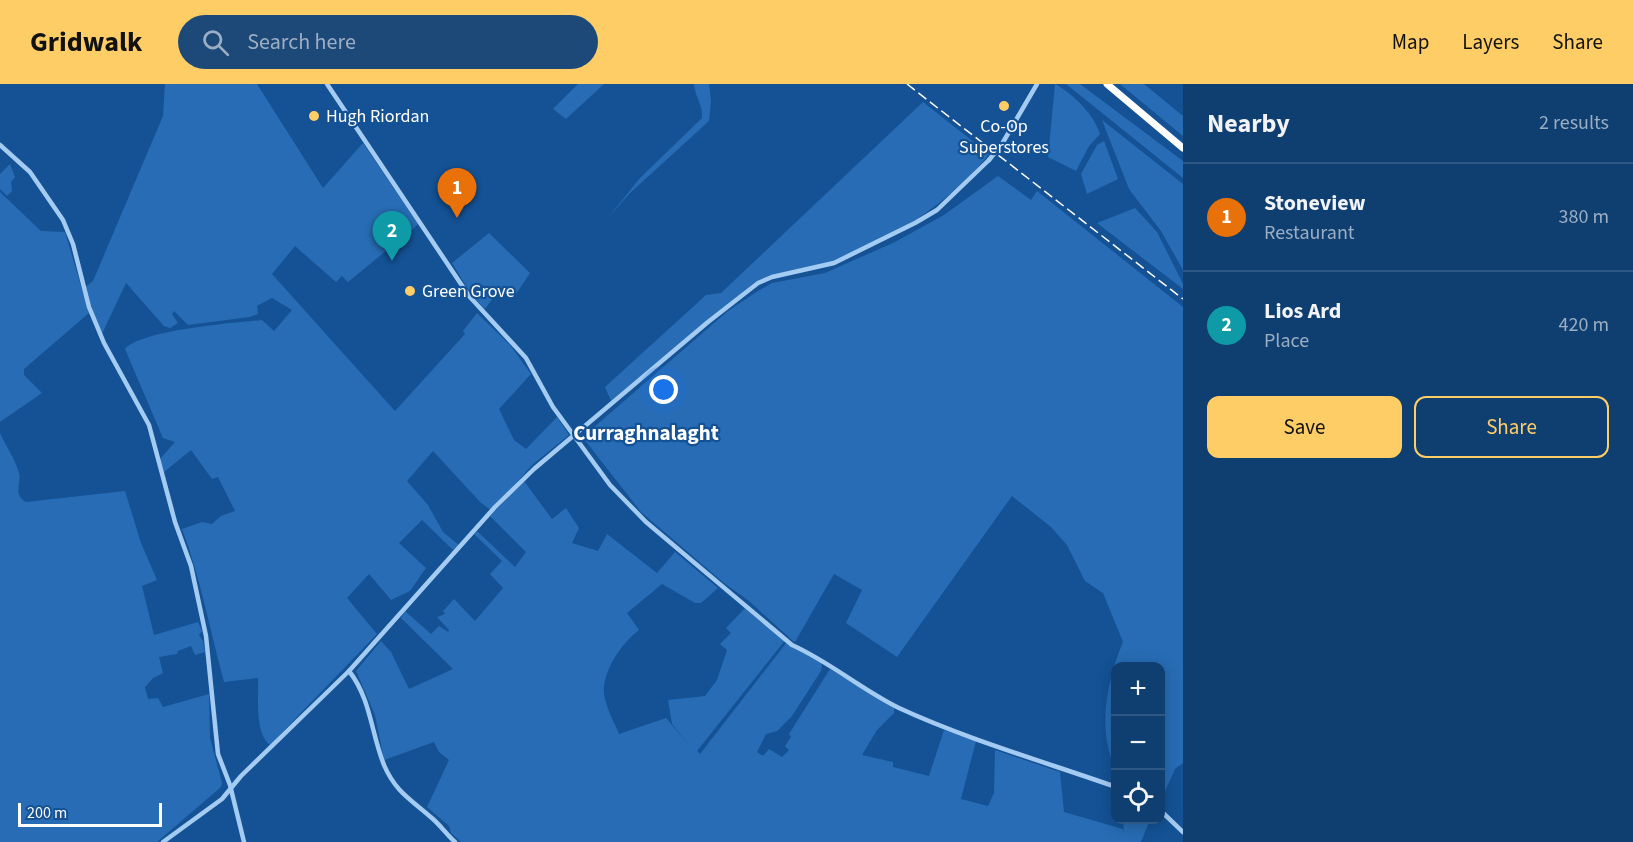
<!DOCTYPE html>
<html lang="en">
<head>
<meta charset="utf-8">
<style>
	:root { --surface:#0f3e70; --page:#1d4978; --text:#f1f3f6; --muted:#9baec3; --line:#2f5783; --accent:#ffcd65 }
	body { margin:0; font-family:"Source Sans 3",sans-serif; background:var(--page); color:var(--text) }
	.controls { position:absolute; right:18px; bottom:18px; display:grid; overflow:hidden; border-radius:12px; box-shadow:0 3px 15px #0003 }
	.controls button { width:54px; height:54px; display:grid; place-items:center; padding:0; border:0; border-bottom:2px solid var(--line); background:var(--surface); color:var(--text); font:30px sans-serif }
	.scale { position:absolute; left:18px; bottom:15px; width:144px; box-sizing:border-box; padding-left:6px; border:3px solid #fff; border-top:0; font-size:16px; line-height:21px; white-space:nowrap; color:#fff; -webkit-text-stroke:4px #145295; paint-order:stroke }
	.you { position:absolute; left:664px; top:306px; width:21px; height:21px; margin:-15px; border:4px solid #fff; border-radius:50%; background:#1a73e8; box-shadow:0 0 0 9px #1a73e833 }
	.badge { display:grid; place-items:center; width:39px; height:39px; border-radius:50%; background:var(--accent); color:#fff; font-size:20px; font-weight:700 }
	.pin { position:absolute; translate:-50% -50px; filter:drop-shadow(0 2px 3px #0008) }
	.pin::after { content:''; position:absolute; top:32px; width:21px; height:18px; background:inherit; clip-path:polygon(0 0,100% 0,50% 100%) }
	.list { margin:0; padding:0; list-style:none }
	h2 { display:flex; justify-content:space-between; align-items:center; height:78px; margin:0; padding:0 24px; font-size:26px }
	h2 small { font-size:20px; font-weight:400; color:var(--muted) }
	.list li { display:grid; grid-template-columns:39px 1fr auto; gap:18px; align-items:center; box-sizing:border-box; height:108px; padding:0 24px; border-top:2px solid var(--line) }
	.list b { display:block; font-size:22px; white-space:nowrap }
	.list p { margin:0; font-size:20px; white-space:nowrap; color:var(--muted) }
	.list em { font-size:20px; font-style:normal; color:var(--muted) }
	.actions { display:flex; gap:12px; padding:18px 24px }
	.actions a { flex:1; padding:14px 0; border:2px solid var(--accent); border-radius:12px; text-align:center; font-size:21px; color:var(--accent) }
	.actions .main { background:var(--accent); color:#111 }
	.icon { flex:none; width:33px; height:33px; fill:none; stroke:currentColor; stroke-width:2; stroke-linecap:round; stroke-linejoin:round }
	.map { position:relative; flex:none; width:1183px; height:758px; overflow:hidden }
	header { display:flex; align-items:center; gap:36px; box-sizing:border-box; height:84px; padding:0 30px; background:var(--accent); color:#111 }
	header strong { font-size:28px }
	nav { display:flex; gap:33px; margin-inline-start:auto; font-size:21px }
	.search { width:420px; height:54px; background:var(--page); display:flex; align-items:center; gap:15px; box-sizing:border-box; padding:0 21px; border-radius:33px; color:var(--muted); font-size:22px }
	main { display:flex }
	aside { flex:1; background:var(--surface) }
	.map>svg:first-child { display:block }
	.green { fill:#276cb4 }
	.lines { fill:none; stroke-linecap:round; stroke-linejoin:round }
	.minor { stroke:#a4cbf2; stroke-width:4.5 }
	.highway { stroke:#fff; stroke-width:7 }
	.rail { stroke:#fff; stroke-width:1.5; stroke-dasharray:10 4.5; stroke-linecap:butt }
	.minor-bridge { stroke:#a4cbf2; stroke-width:4.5 }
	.poi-dot { fill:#ffcd65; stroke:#145295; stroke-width:2 }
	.labels { text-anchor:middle; stroke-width:4.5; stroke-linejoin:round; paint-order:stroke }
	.poi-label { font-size:18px; fill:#fff; stroke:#145295; text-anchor:start }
	.quarter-label { font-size:21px; font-weight:bold; fill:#fff; stroke:#145295 }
</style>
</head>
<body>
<header>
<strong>Gridwalk</strong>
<div class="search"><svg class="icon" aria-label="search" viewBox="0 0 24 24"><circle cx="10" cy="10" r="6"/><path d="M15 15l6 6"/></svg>Search here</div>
<nav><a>Map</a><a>Layers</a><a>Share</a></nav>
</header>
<main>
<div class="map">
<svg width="1183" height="758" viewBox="0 0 1183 758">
	<rect width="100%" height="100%" fill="#145295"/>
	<g class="green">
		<path d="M165,0H257L323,104L363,59L418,140L414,144L348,198L342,192L336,198L295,162L272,190L395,327L465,250L463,247L477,229L510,261L531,290L499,325L514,356L526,365L557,333L569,351L532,381L492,427L480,418L433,367L407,397L428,421L443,448L459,461L453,466L422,436L399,459L426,484L410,507L391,516L369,490L347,514L377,550L270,661C254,648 259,613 258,594L224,598C210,547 201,495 182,445L202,438L212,440L221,432L235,427L218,393L212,395L191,366L164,388L160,375L175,358L163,354L125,265C141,246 234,239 262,236L274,247L292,226L272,214L257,222L258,230L250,233L188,241L174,227L172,230L178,239L170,244L164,242L126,199L101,252L83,205L93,197L163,32Z"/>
		<path d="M578,0H604L566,35L553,25Z"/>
		<path d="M694,0H709L711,17L709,37L630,109L608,134L640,94L702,34C703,21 695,13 694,0Z"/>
		<path d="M1055,0C1072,9 1094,30 1100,50L1089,62L1076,87L1048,73Z"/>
		<path d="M1066,0H1080L1183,77V94Z"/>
		<path d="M1120,0H1144L1183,32V52Z"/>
		<path d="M923,18L989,70C952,118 881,164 822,181C799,188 776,187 755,198L611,317L605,303L706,211L721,209Z"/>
		<path d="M1102,36L1183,100V186L1161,147L1129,105Z"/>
		<path d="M1104,57L1118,95L1087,110L1081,90L1097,61Z"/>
		<path d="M10,80L15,93L11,98L12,107L7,112L0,105V90Z"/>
		<path d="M998,92L1031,116L1037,107L1183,223V679L1175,685L1161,716L1160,582H1116L1115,684C1097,644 1107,596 1123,558L1103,509L1085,497L1067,461L1051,443L1012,412L897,573L846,539L862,506L834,490L795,558L793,557L749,517L724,499L641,428L584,355L586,350L728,227L758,207L772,199L825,189L895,158L944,131Z"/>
		<path d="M0,108L41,147L65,148L89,229L24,285V291L42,309L0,338Z"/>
		<path d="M1135,124L1157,148L1183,200V205L1097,139Z"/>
		<path d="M489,149L530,189L514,213L498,207L485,225L471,210L452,179Z"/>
		<path d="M0,349C6,362 15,375 19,389C22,399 12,410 26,418L125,407L141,459L157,496L142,502L154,551L198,538L202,547L199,551L203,557L205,568L195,571L191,562L178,567L177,570L159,573L163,589L153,594L145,603L148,615L158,614L163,623L209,610L210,654L222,699L221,703L157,758H0Z"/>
		<path d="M524,397L552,435L566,424L579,444L572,459L598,467L607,450L657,489L675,468L718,504L701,519H695L662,500L627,529L639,546C622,559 602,587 604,610C606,623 614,638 619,650L666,634L689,661L672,640L668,616L705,612L717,596L727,566L720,560L731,549L726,544L747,522L786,555L697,667L700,670L787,558L822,578L821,587L792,632L777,647L766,650L757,668L763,672L769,665L782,673L789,666L785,662L791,653L789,650L830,585L894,624V629L877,646L862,671L893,678V683L929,692L944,646L976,657L961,715L988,722L994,709L995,666L1060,688L1064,728L1123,745L1124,750L1123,736H1150L1141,758H461L451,749L449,742L427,723L449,676L439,668L434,658L384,676L375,631L356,587L381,557L391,568L409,605L453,585L401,534L405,527L431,550L439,542L448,548L449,546L437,533L445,530L443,527L454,515L475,537L503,504L490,490L502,477L474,450L477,447L515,483L526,468L490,432Z"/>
	</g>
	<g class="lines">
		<g class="minor">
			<path d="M327,0L469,212L526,274L553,323L610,401L646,438L792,561C830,578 862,606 899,624C966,655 1045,678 1116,703"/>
			<path d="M1002,60L1037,0"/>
			<path d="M0,61L30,88L63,136L73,160L89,223L104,259L149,341L175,438L191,482L206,552L218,670L230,701L244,758"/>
			<path d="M349,587C371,615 371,649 384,681C396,709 412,716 433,735C441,742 447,751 455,758"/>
			<path d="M1160,726L1183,748"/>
			<path d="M163,758L222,715L241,692L349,587L495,423L534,385L708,238L758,199L772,193L834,179L915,139L937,126L989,76"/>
		</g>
		<path class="highway" d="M1107,0L1183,64"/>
		<path class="rail" d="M907,0L1183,215"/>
		<path class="minor-bridge" d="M989,76L1002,60"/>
	</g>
	<g class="poi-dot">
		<circle cx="1004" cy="22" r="6"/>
		<circle cx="314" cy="32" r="6"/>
		<circle cx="410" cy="207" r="6"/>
	</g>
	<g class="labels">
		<g class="poi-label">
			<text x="326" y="38">Hugh Riordan</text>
			<text x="1004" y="48" text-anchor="middle">Co-Op<tspan x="1004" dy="21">Superstores</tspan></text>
			<text x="422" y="213">Green Grove</text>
		</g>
		<g class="quarter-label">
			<text x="646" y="356">Curraghnalaght</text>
		</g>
	</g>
</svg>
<div class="controls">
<button>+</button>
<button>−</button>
<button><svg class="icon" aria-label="locate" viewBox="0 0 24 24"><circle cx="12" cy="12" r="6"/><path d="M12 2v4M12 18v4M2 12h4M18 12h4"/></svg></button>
</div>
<div class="scale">200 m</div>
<div class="you"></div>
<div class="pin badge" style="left:457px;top:134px;background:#e8710a">1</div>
<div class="pin badge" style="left:392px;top:177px;background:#0f9aa8">2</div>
</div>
<aside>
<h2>Nearby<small>2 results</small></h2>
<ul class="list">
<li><span class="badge" style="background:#e8710a">1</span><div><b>Stoneview</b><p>Restaurant</p></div><em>380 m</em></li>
<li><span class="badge" style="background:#0f9aa8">2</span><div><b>Lios Ard</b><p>Place</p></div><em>420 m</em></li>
</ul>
<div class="actions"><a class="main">Save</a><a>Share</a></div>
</aside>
</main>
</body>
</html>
